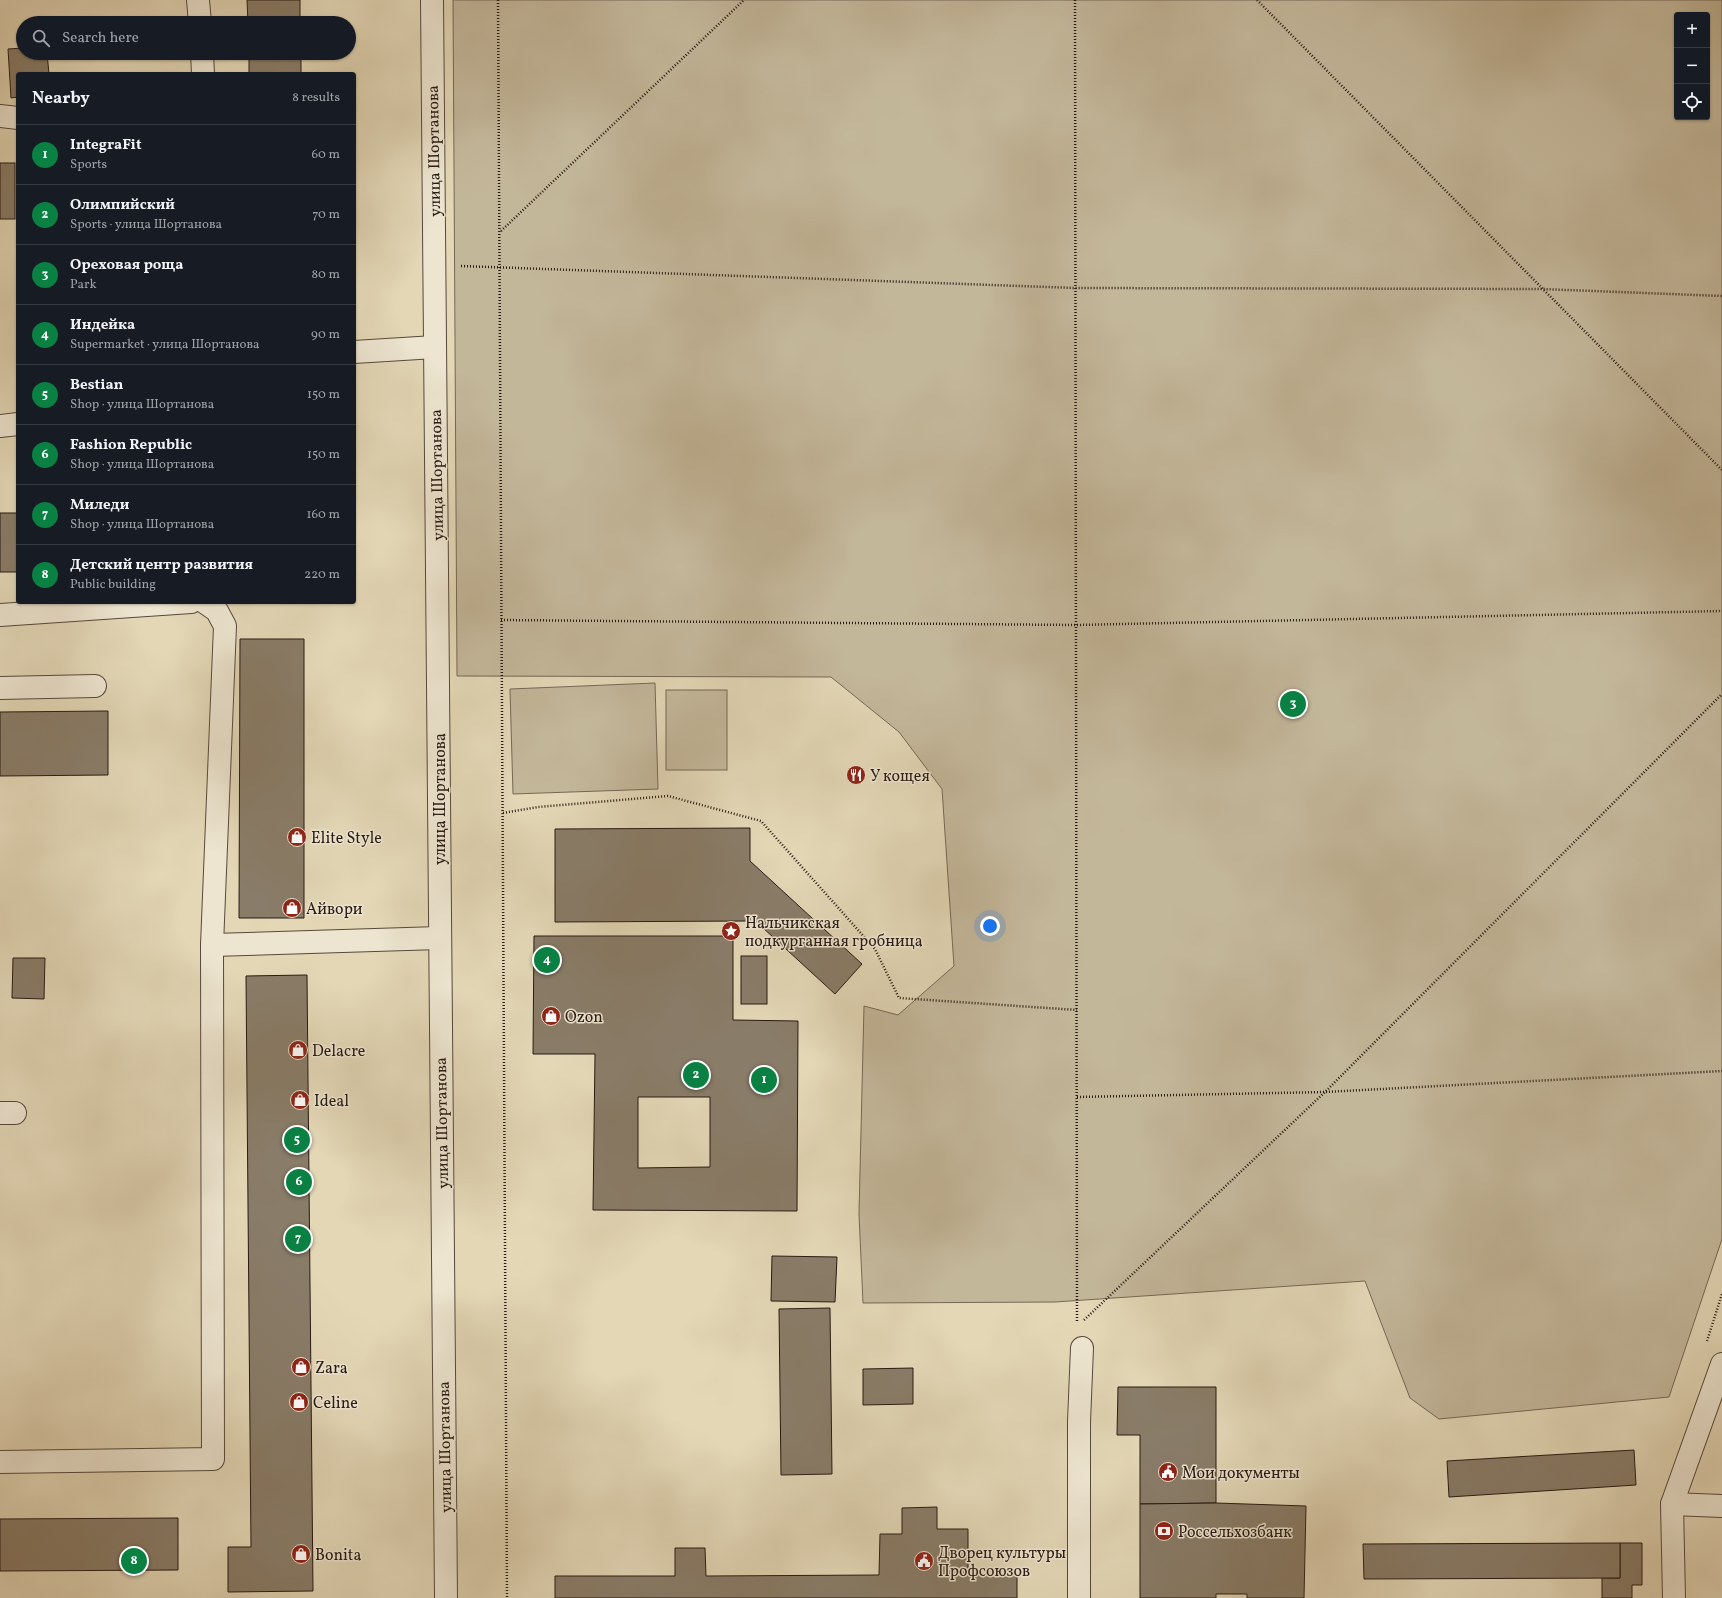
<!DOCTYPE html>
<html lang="en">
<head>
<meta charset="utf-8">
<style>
	:root { --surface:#171b24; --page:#20242c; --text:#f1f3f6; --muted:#9ea1a6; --line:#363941; --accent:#0b8043 }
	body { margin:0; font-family:Vollkorn,serif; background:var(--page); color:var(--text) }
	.controls { position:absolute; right:12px; top:12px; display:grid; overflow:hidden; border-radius:4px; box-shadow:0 1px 3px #0004 }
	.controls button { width:36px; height:36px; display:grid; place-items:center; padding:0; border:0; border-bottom:1px solid var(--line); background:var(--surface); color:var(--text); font:20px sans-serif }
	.you { position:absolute; left:990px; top:926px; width:14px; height:14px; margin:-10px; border:3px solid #fff; border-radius:50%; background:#1a73e8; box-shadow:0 0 0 6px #1a73e833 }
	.badge { display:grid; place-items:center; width:26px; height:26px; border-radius:50%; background:var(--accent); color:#fff; font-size:13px; font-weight:700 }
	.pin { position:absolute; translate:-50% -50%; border:2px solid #fff; box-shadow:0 1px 4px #0006 }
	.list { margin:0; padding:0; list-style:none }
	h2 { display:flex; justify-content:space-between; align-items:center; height:52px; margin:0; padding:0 16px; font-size:17px }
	h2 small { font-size:13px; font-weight:400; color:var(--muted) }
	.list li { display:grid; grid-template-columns:26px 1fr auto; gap:12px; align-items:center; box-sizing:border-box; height:60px; padding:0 16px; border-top:1px solid var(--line) }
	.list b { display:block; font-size:15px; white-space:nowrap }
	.list p { margin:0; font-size:13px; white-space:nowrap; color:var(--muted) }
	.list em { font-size:13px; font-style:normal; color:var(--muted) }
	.icon { flex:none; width:22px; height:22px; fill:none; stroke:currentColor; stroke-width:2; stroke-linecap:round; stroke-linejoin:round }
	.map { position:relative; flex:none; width:1722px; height:1598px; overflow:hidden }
	.search { position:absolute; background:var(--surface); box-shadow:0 1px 3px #0004; left:16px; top:16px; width:340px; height:44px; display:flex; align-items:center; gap:10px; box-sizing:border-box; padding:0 14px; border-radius:22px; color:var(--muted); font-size:15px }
	.panel { position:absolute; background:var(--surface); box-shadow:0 1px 3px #0004; left:16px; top:72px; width:340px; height:532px; border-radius:4px }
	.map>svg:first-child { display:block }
	.green { fill:#c3b79a; stroke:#766856; fill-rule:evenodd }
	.building { fill:#897c68; stroke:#281a13; fill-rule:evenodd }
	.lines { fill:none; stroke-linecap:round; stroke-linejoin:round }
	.minor-casing { stroke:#57493c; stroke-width:24 }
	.path { stroke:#281a13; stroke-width:2.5; stroke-dasharray:1 2; stroke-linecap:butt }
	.minor { stroke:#ede5d0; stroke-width:22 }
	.labels { text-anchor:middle; stroke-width:3; stroke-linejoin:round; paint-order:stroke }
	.street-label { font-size:16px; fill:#281a13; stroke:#ede5d0 }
	.poi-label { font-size:16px; fill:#281a13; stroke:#ede5d0; text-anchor:start }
</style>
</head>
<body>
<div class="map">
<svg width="1722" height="1598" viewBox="0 0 1722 1598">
	<rect width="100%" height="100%" fill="#e3d7b6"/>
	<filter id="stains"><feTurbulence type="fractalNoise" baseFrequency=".005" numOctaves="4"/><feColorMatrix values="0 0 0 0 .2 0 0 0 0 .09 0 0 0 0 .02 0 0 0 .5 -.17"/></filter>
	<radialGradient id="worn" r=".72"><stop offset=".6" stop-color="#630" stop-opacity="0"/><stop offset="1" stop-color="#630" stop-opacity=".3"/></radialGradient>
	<g class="green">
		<path d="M453,0H1722V1239L1669,1397L1439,1419L1410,1398L1365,1281L1055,1302L863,1303L859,1214L864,1006L898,1015L954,966L942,789L899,732L831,677L457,676ZM1677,15H1707V117H1677Z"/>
		<path d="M655,683L658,789L513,794L510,689Z"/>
		<rect x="666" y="690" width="61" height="80"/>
	</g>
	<g class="building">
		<path d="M247,0H300V23H248Z"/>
		<path d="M23,48V53H47L49,74H18V97L11,98L8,49Z"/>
		<rect x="249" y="53" width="52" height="21"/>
		<rect x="0" y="163" width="15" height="56"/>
		<rect x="0" y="513" width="18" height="59"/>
		<path d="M240,639H304V918H239Z"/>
		<path d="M108,711V775L0,776V712Z"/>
		<path d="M750,828V861L862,964L835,994L750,916V921L555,922V829Z"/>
		<path d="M534,936H733V1020L798,1021L797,1211L593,1210L595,1054H533ZM638,1097H710V1167L638,1168Z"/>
		<rect x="741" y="956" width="26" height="48"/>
		<path d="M13,958H45L44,999L12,998Z"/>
		<path d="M307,975L313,1591L228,1592V1547H251L246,976Z"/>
		<path d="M772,1256L837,1257L835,1302L771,1301Z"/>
		<path d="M830,1308L832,1474L781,1475L779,1309Z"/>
		<path d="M913,1368V1404L863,1405V1369Z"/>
		<path d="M1118,1387H1216V1503L1140,1504V1435H1117Z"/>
		<path d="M1634,1450L1636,1485L1449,1497L1447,1461Z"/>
		<path d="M1216,1503L1306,1506L1304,1598H1247V1594H1216V1598H1140V1504Z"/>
		<path d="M937,1507V1529H968V1575H1017V1598H555V1576H675V1548H705L706,1576L879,1575L880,1534H902V1508Z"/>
		<path d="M178,1518V1570L0,1571V1519Z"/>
		<path d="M1620,1543H1642V1585H1632V1598H1602V1578H1620Z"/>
		<path d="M1620,1543V1578L1364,1579L1363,1544Z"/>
	</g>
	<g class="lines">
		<g class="minor-casing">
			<g id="minor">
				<path d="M198,0L200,23"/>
				<path d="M432,0L446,1598"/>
				<path d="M202,53L203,74"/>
				<path d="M0,116L18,118"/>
				<path d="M354,352L435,347"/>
				<path d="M0,426L18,424"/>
				<path d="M0,615L191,602"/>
				<path d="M0,688L95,686"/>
				<path d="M212,945L439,938"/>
				<path d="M0,1113H15"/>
				<path d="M0,1462L213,1459L212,945L225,626L217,611L204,602"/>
				<path d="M1672,1504L1722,1506"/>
				<path d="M1079,1598V1422L1082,1348"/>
				<path d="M1674,1598L1672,1504L1722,1364"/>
			</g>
		</g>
		<g class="path">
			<path d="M498,0L507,1598"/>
			<path d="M1075,0L1077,1321"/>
			<path d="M1257,0L1722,470"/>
			<path d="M501,231L744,0"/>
			<path d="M461,266L1076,288L1542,289L1722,296"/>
			<path d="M501,620L1076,625L1722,611"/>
			<path d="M503,813L538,807L668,796L761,821L875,949L899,998L1077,1010"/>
			<path d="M1077,1097L1325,1092L1722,1071"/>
			<path d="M1084,1320L1325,1092L1722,694"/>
			<path d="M1707,1341L1722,1294"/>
		</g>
		<use href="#minor" class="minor"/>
	</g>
	<defs>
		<g id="restaurant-disc" transform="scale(1)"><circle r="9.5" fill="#8f2418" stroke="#ede5d0"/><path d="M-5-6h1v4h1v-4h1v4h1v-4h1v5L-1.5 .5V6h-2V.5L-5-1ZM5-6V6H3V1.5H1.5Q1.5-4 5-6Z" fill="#fff"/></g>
		<g id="shop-disc" transform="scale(1)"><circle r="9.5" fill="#8f2418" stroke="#ede5d0"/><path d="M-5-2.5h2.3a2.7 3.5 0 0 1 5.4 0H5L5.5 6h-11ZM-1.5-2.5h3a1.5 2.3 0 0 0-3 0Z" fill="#fff"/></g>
		<g id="sight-disc" transform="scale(1)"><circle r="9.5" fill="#8f2418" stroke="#ede5d0"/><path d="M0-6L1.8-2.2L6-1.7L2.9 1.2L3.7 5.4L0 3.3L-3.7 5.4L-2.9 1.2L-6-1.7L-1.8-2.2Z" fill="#fff"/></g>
		<g id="civic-disc" transform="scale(1)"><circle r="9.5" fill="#8f2418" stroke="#ede5d0"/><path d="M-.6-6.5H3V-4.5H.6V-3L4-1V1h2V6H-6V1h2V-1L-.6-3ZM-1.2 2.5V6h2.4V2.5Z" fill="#fff"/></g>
		<g id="bank-disc" transform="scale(1)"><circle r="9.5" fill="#8f2418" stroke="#ede5d0"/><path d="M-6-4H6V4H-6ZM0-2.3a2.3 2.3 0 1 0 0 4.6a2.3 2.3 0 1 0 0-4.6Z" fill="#fff"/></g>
	</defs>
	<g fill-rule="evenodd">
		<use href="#restaurant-disc" x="856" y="775"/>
		<use href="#shop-disc" x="297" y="837"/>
		<use href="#shop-disc" x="292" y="908"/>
		<use href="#sight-disc" x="731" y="931"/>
		<use href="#shop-disc" x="551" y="1016"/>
		<use href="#shop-disc" x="298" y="1050"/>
		<use href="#shop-disc" x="300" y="1100"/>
		<use href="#shop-disc" x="301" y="1367"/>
		<use href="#shop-disc" x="299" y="1402"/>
		<use href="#civic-disc" x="1168" y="1472"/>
		<use href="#bank-disc" x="1164" y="1531"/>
		<use href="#shop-disc" x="301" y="1554"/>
		<use href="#civic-disc" x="924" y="1561"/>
	</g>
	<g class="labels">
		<g class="street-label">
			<text transform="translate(433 151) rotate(-91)" y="6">улица Шортанова</text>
			<text transform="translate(436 475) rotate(-91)" y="6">улица Шортанова</text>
			<text transform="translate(439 799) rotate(-90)" y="6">улица Шортанова</text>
			<text transform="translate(441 1123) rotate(-91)" y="6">улица Шортанова</text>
			<text transform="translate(444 1447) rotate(-91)" y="6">улица Шортанова</text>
		</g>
		<g class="poi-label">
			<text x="870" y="781">У кощея</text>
			<text x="311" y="843">Elite Style</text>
			<text x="306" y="914">Айвори</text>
			<text x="745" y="928">Нальчикская<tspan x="745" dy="18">подкурганная гробница</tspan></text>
			<text x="565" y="1022">Ozon</text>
			<text x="312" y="1056">Delacre</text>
			<text x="314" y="1106">Ideal</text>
			<text x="315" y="1373">Zara</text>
			<text x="313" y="1408">Celine</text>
			<text x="1182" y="1478">Мои документы</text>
			<text x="1178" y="1537">Россельхозбанк</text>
			<text x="938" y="1558">Дворец культуры<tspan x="938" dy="18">Профсоюзов</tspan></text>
			<text x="315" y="1560">Bonita</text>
		</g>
	</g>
	<rect width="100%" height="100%" filter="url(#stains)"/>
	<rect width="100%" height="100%" fill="url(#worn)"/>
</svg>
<div class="controls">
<button>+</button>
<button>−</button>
<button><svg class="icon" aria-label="locate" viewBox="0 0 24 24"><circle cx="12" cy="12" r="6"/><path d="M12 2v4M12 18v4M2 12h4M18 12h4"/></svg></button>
</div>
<div class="you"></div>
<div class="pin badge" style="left:764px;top:1080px">1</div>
<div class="pin badge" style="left:696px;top:1075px">2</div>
<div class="pin badge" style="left:1293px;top:704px">3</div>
<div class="pin badge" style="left:547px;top:960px">4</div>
<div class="pin badge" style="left:297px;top:1140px">5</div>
<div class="pin badge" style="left:299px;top:1182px">6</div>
<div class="pin badge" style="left:298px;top:1239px">7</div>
<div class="pin badge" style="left:134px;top:1561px">8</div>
<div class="search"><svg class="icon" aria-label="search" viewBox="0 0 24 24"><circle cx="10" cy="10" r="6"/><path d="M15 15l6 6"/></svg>Search here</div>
<section class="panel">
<h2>Nearby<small>8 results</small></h2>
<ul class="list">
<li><span class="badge">1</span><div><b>IntegraFit</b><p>Sports</p></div><em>60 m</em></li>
<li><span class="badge">2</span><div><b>Олимпийский</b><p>Sports · улица Шортанова</p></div><em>70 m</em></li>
<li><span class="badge">3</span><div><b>Ореховая роща</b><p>Park</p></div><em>80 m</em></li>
<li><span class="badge">4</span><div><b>Индейка</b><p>Supermarket · улица Шортанова</p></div><em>90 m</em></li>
<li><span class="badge">5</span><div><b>Bestian</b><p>Shop · улица Шортанова</p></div><em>150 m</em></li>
<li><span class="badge">6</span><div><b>Fashion Republic</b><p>Shop · улица Шортанова</p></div><em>150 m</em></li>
<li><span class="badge">7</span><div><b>Миледи</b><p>Shop · улица Шортанова</p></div><em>160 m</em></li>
<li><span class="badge">8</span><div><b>Детский центр развития</b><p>Public building</p></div><em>220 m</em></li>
</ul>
</section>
</div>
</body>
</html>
